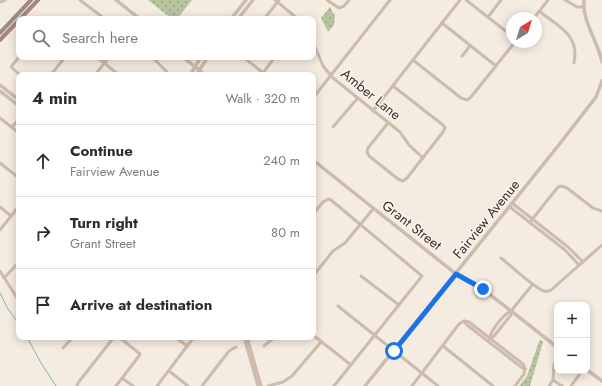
<!DOCTYPE html>
<html lang="en">
<head>
<meta charset="utf-8">
<style>
	:root { --surface:#fff; --page:#f2f2f3; --text:#2b2b33; --muted:#7c7c81; --line:#e1e1e2 }
	body { margin:0; font-family:Jost,sans-serif; background:var(--page); color:var(--text) }
	.controls { position:absolute; right:12px; bottom:12px; display:grid; overflow:hidden; border-radius:8px; box-shadow:0 2px 10px #0003 }
	.controls button { width:36px; height:36px; display:grid; place-items:center; padding:0; border:0; border-bottom:1px solid var(--line); background:var(--surface); color:var(--text); font:20px sans-serif }
	.compass { position:absolute; left:506px; top:12px; width:36px; height:36px; border-radius:50%; background:var(--surface); box-shadow:0 2px 10px #0003; rotate:38deg }
	.stop { position:absolute; width:12px; height:12px; margin:-9px; border:3px solid #1a73e8; border-radius:50%; background:#fff }
	.stop.end { background:#1a73e8; border-color:#fff; box-shadow:0 1px 4px #0008 }
	.list { margin:0; padding:0; list-style:none }
	h2 { display:flex; justify-content:space-between; align-items:center; height:52px; margin:0; padding:0 16px; font-size:17px }
	h2 small { font-size:13px; font-weight:400; color:var(--muted) }
	.list li { display:grid; grid-template-columns:26px 1fr auto; gap:12px; align-items:center; box-sizing:border-box; height:72px; padding:0 16px; border-top:1px solid var(--line) }
	.list b { display:block; font-size:15px; white-space:nowrap }
	.list p { margin:0; font-size:13px; white-space:nowrap; color:var(--muted) }
	.list em { font-size:13px; font-style:normal; color:var(--muted) }
	.icon { flex:none; width:22px; height:22px; fill:none; stroke:currentColor; stroke-width:2; stroke-linecap:round; stroke-linejoin:round }
	.map { position:relative; flex:none; width:602px; height:386px; overflow:hidden }
	.search { position:absolute; background:var(--surface); box-shadow:0 2px 10px #0003; left:16px; top:16px; width:300px; height:44px; display:flex; align-items:center; gap:10px; box-sizing:border-box; padding:0 14px; border-radius:8px; color:var(--muted); font-size:15px }
	.panel { position:absolute; background:var(--surface); box-shadow:0 2px 10px #0003; left:16px; top:72px; width:300px; height:268px; border-radius:8px }
	.map>svg:first-child { display:block }
	.green { fill:url(#green-dots) }
	.lines { fill:none; stroke-linecap:round; stroke-linejoin:round }
	.stream { stroke:#7fb0b2; stroke-width:1 }
	.minor { stroke:#cdbbac; stroke-width:3 }
	.tertiary { stroke:#cdbbac; stroke-width:3.5 }
	.secondary { stroke:#a18a7d; stroke-width:4 }
	.route { stroke:#1a73e8; stroke-width:5 }
	.labels { text-anchor:middle; stroke-width:3; stroke-linejoin:round; paint-order:stroke }
	.street-label { font-size:14px; fill:#3b302b; stroke:#fbf5ee }
</style>
</head>
<body>
<div class="map">
<svg width="602" height="386" viewBox="0 0 602 386">
	<defs>
		<pattern id="green-dots" width="8" height="8" patternUnits="userSpaceOnUse"><rect width="8" height="8" fill="#b8c4a0"/><path d="M2 2h.1M6 6h.1" fill="none" stroke="#97a083" stroke-width="1.8" stroke-linecap="round"/></pattern>
	</defs>
	<rect width="100%" height="100%" fill="#f4ebe1"/>
	<g class="green">
		<path d="M148,0H192L177,19H172Z"/>
		<path d="M330,7L333,13L335,15L334,25L328,32L321,18Z"/>
		<path d="M540,339L543,342L530,386H519L527,376Z"/>
	</g>
	<g class="lines">
		<g class="stream">
			<path d="M0,293L8,309L19,324"/>
			<path d="M27,337L41,363L56,386"/>
		</g>
		<g class="minor">
			<path d="M80,0L105,19"/>
			<path d="M275,0L298,19"/>
			<path d="M327,0L339,8L344,6L349,0"/>
			<path d="M466,0L512,36"/>
			<path d="M565,0L577,7H583"/>
			<path d="M0,2L5,0"/>
			<path d="M539,11C559,27 580,35 574,63"/>
			<path d="M488,17L501,0"/>
			<path d="M534,18L548,0"/>
			<path d="M264,19L279,0"/>
			<path d="M442,23L496,66"/>
			<path d="M313,42L323,66L333,78L400,132L409,145L423,158"/>
			<path d="M462,56L470,46"/>
			<path d="M19,57L11,67L20,75"/>
			<path d="M97,57L119,75"/>
			<path d="M152,57L170,75"/>
			<path d="M243,57L266,75"/>
			<path d="M413,60L461,98L467,100L471,97L515,42"/>
			<path d="M263,73L275,57"/>
			<path d="M51,75L65,57"/>
			<path d="M95,75L109,57"/>
			<path d="M313,98L390,0"/>
			<path d="M373,111L460,0"/>
			<path d="M0,118L19,133"/>
			<path d="M388,123L368,148L367,152L369,156L398,179L403,181L407,178L443,132L445,128L443,125L393,86"/>
			<path d="M12,127L19,119"/>
			<path d="M333,127L357,99"/>
			<path d="M0,163L19,178"/>
			<path d="M512,203L568,247L583,262"/>
			<path d="M0,207L11,216"/>
			<path d="M510,207L565,250L579,265"/>
			<path d="M313,214L323,202L328,199L331,200L422,276L334,386"/>
			<path d="M530,222L558,187L562,186L567,188L593,208L602,211"/>
			<path d="M0,230L19,206"/>
			<path d="M501,258C511,266 534,288 544,291C547,292 548,291 551,290L602,245"/>
			<path d="M0,271L19,301"/>
			<path d="M313,276L333,251L345,243L373,209"/>
			<path d="M361,276L399,305"/>
			<path d="M4,278L19,262"/>
			<path d="M338,306L438,386"/>
			<path d="M464,321L469,322L523,364L525,369"/>
			<path d="M464,321L467,325L521,367L525,369"/>
			<path d="M313,335L351,365"/>
			<path d="M175,337L187,346"/>
			<path d="M244,337L258,386"/>
			<path d="M247,337L261,386"/>
			<path d="M490,338C490,331 504,314 511,311"/>
			<path d="M490,339L494,336L511,315V311L533,284"/>
			<path d="M264,346L275,337"/>
			<path d="M443,346L493,386"/>
			<path d="M63,348L73,337"/>
			<path d="M169,371L188,386"/>
			<path d="M122,378L133,386"/>
			<path d="M553,380L562,386"/>
			<path d="M77,386L78,383L114,337"/>
			<path d="M116,386L139,356L140,354L119,337"/>
			<path d="M157,386L194,337"/>
			<path d="M202,386L229,351L236,347"/>
			<path d="M268,386L283,382L292,376L321,342"/>
			<path d="M412,386L459,324L464,321"/>
			<path d="M515,386L524,374L525,369"/>
			<path d="M549,386L553,380L554,364"/>
			<path d="M571,386L582,371"/>
		</g>
		<g class="tertiary">
			<path d="M116,0L140,19"/>
			<path d="M584,0C582,22 598,41 602,62"/>
			<path d="M231,19L246,0"/>
			<path d="M238,19L253,0"/>
			<path d="M183,57L205,75"/>
			<path d="M190,75L201,57"/>
			<path d="M196,75L208,57"/>
			<path d="M0,85L19,100"/>
			<path d="M0,91L19,106"/>
			<path d="M313,160L456,274L483,289L557,347"/>
			<path d="M587,370L602,381"/>
			<path d="M365,386L558,146L596,97L602,81"/>
		</g>
		<g class="secondary">
			<path d="M20,19L38,0"/>
			<path d="M0,33L31,0"/>
			<path d="M0,40L19,20"/>
		</g>
	</g>
	<g class="lines">
		<path class="route" d="M394,351L456,274L483,289"/>
	</g>
	<g class="labels">
		<g class="street-label">
			<text transform="translate(371 94) rotate(39)" y="5">Amber Lane</text>
			<text transform="translate(486 219) rotate(-51)" y="5">Fairview Avenue</text>
			<text transform="translate(412 225) rotate(38)" y="5">Grant Street</text>
		</g>
	</g>
</svg>
<div class="controls">
<button>+</button>
<button>−</button>
</div>
<svg class="compass" viewBox="-18 -18 36 36"><path d="M0-13l5 13h-10z" fill="#e53935"/><path d="M0 13l5-13h-10z" fill="#7c7c81"/></svg>
<div class="stop" style="left:394px;top:351px"></div>
<div class="stop end" style="left:483px;top:289px"></div>
<div class="search"><svg class="icon" aria-label="search" viewBox="0 0 24 24"><circle cx="10" cy="10" r="6"/><path d="M15 15l6 6"/></svg>Search here</div>
<section class="panel">
<h2>4 min<small>Walk · 320 m</small></h2>
<ul class="list">
<li><svg class="icon" aria-label="ahead" viewBox="0 0 24 24"><path d="M12 20V5M6 11l6-6 6 6"/></svg><div><b>Continue</b><p>Fairview Avenue</p></div><em>240 m</em></li>
<li><svg class="icon" aria-label="right" viewBox="0 0 24 24"><path d="M7 20v-9h11M14 6l5 5-5 5"/></svg><div><b>Turn right</b><p>Grant Street</p></div><em>80 m</em></li>
<li><svg class="icon" aria-label="arrive" viewBox="0 0 24 24"><path d="M6 21V4h12l-3 4 3 4H6"/></svg><div><b>Arrive at destination</b></div></li>
</ul>
</section>
</div>
</body>
</html>
